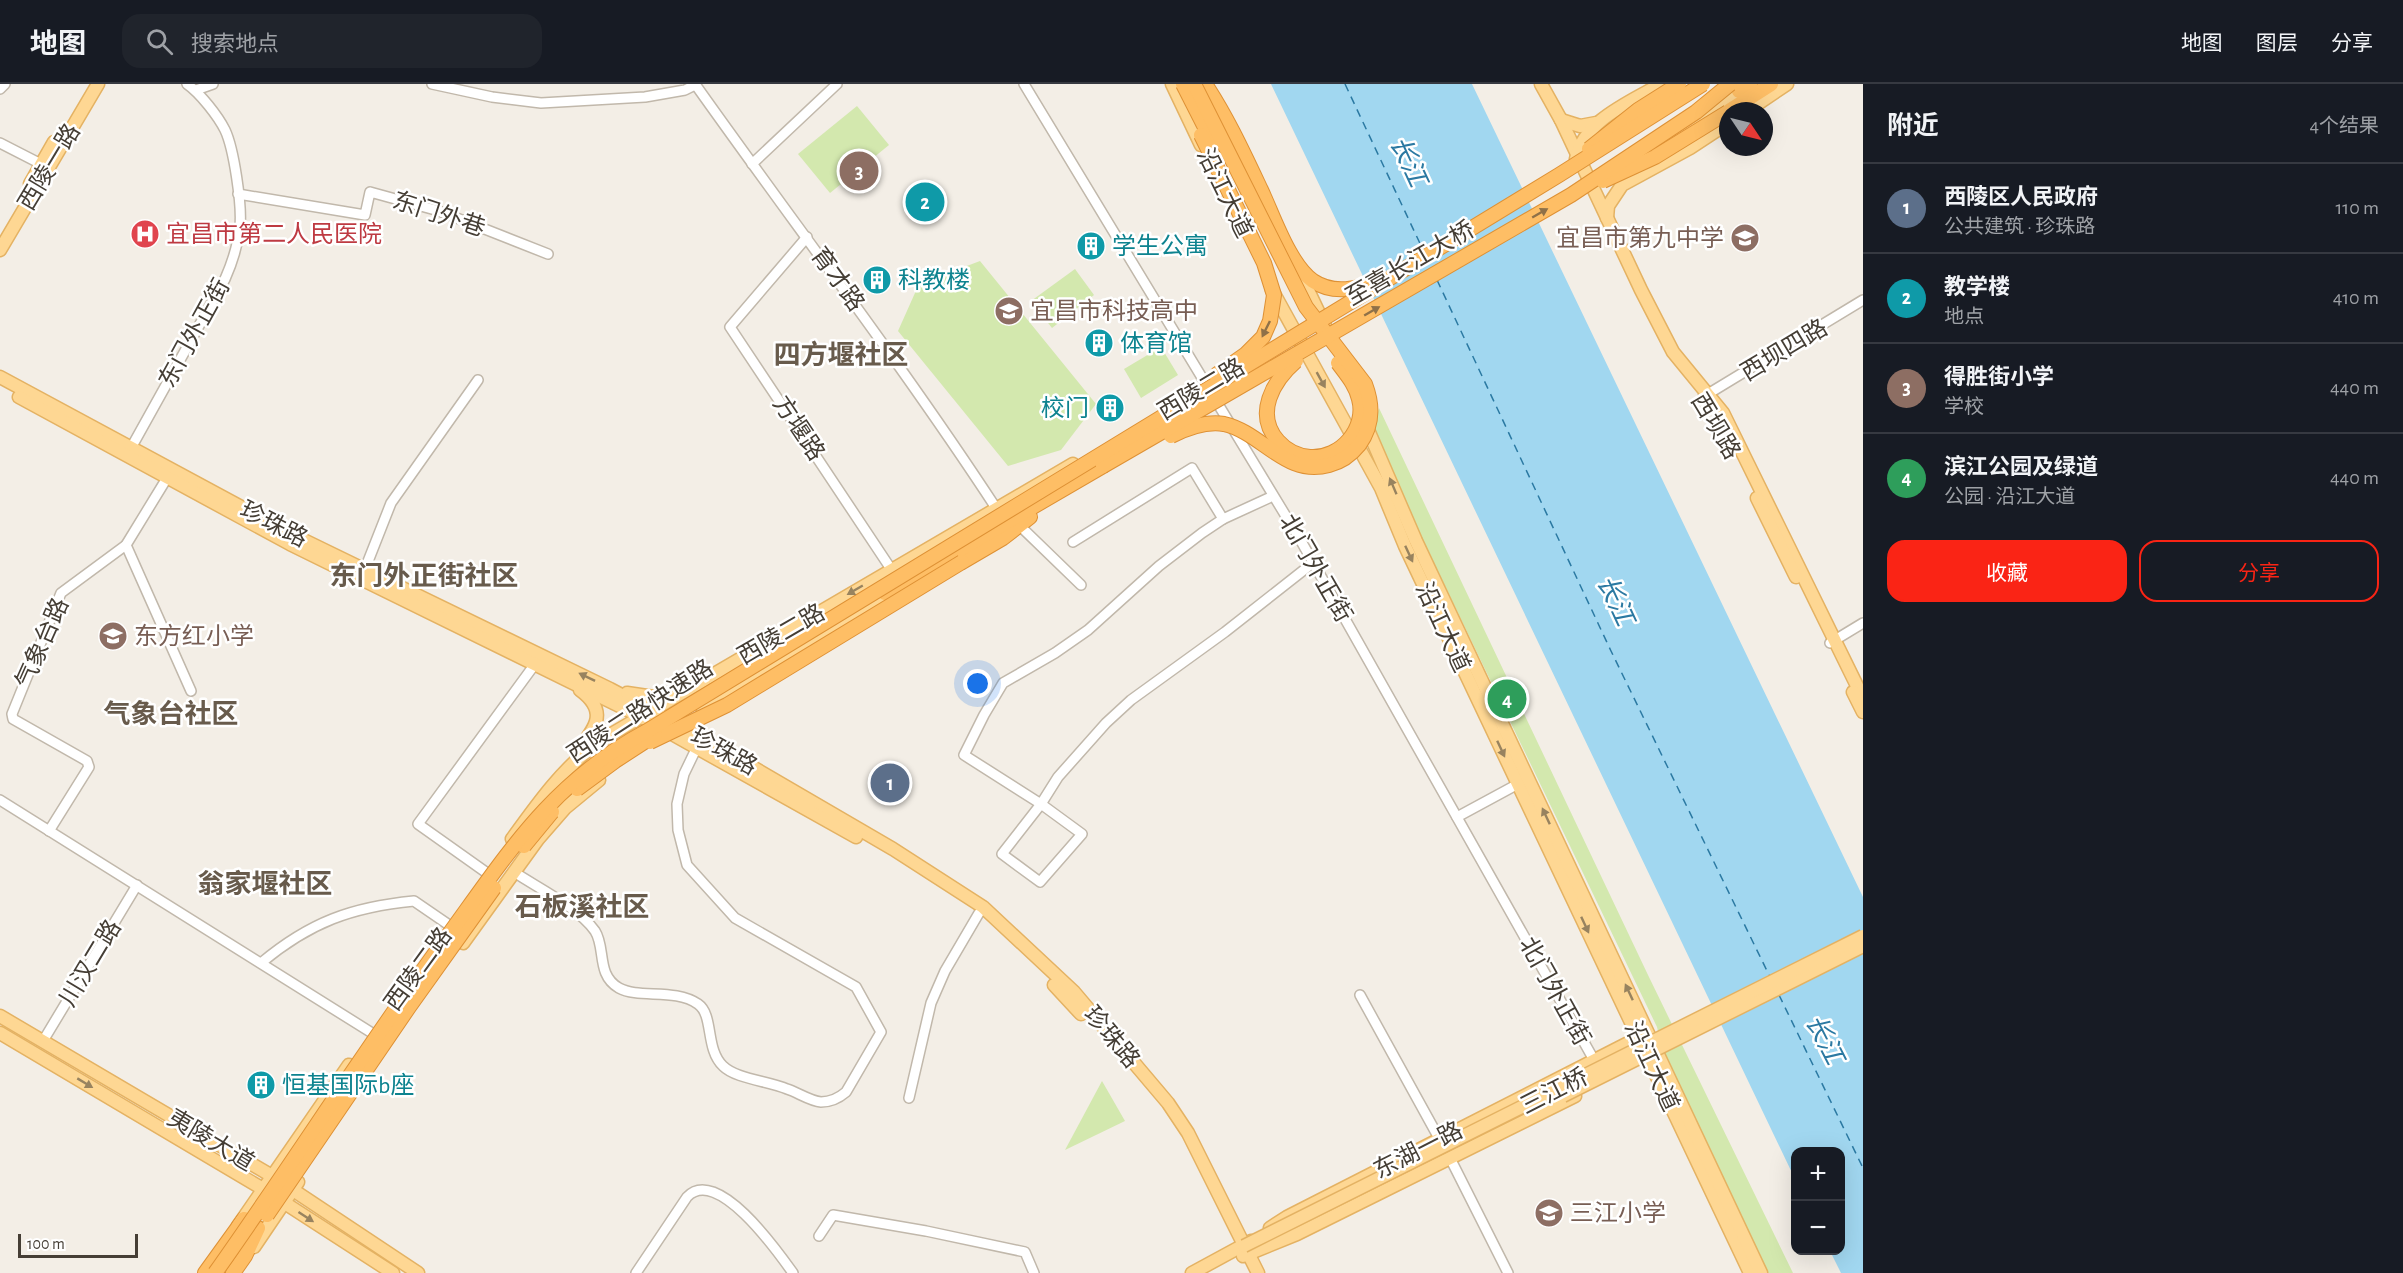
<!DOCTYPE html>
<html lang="zh">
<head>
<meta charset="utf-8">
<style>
	:root { --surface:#171b24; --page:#20242c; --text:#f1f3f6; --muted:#9ea1a6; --line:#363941; --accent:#fa2415 }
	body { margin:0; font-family:"Alegreya Sans","Noto Sans SC",sans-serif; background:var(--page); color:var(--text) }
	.controls { position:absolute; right:18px; bottom:18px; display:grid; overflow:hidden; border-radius:12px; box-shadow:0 6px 24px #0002 }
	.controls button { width:54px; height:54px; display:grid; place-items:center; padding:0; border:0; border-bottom:2px solid var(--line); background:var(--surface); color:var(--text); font:30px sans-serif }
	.compass { position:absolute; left:1719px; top:18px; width:54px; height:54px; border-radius:50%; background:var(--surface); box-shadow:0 6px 24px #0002; rotate:125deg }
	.scale { position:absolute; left:18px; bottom:15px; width:120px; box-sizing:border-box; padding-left:6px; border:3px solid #453e35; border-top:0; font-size:16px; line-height:21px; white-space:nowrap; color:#453e35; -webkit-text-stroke:4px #fff; paint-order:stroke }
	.you { position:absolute; left:978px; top:600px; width:21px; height:21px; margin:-15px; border:4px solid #fff; border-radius:50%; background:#1a73e8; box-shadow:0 0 0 9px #1a73e833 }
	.badge { display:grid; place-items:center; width:39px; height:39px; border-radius:50%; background:var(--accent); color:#fff; font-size:20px; font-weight:700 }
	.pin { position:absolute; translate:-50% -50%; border:3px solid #fff; box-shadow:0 2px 6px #0006 }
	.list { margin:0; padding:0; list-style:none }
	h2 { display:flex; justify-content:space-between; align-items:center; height:78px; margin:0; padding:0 24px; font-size:26px }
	h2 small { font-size:20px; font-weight:400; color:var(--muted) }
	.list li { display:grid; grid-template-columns:39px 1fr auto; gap:18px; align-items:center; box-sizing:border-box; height:90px; padding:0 24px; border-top:2px solid var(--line) }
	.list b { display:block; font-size:22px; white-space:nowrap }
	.list p { margin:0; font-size:20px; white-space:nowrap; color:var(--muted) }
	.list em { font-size:20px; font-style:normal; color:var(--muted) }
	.actions { display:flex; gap:12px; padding:18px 24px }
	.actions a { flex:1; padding:14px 0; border:2px solid var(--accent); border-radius:18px; text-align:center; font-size:21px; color:var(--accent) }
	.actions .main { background:var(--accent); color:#fff }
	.icon { flex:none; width:33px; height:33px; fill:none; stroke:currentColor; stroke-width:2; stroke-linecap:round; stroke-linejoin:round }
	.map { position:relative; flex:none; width:1863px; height:1189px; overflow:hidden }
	header { display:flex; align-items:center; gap:36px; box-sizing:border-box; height:84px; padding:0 30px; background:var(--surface); border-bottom:2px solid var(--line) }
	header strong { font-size:28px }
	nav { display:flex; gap:33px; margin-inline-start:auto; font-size:21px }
	.search { width:420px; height:54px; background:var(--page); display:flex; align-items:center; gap:15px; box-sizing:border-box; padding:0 21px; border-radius:18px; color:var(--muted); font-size:22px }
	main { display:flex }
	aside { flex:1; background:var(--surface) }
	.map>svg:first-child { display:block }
	.green { fill:#d3e8ae }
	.water { fill:#a1d7f0 }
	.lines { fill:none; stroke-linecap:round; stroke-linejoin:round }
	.ferry { stroke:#2b79a2; stroke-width:1.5; stroke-dasharray:8 6; stroke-linecap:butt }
	.minor-casing { stroke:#c1b8ab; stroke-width:12 }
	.major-casing { stroke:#e4b263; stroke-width:15 }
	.highway-casing { stroke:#de9135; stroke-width:16 }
	.minor { stroke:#fff; stroke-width:9 }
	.major { stroke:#fed793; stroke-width:12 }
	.highway { stroke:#febe65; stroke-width:14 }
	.major-bridge-casing { stroke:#e4b263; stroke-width:15; stroke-linecap:butt }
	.highway-bridge-casing { stroke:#de9135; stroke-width:16; stroke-linecap:butt }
	.major-bridge { stroke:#fed793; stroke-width:12 }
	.highway-bridge { stroke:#febe65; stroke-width:14 }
	.oneway { fill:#8f7148 }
	.oneway2 { fill:#98835f }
	.labels { text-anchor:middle; stroke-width:5; stroke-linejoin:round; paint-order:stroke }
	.street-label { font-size:24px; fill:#453e35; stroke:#fff }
	.health-label { font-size:24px; fill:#be3a42; stroke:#fff; text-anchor:start }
	.education-label { font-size:24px; fill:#785e54; stroke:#fff; text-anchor:start }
	.culture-label { font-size:24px; fill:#0d838f; stroke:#fff; text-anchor:start }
	.water-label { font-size:26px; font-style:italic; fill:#2b79a2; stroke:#fff }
	.quarter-label { font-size:27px; font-weight:bold; fill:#685b4c; stroke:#fff }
</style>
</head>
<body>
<header>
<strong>地图</strong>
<div class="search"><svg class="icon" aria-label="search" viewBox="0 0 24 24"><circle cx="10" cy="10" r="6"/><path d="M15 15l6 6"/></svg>搜索地点</div>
<nav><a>地图</a><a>图层</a><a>分享</a></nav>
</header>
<main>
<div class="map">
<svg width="1863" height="1189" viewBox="0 0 1863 1189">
	<rect width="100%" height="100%" fill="#f3eee6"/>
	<g class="green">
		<path d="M857,22L889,61L830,109L798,70Z"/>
		<path d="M980,177L1096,320L1061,366L1008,382L898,247L919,200Z"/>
		<path d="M1075,185L1094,211L1052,244L1031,217Z"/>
		<path d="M1161,263L1178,291L1141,314L1124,285Z"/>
		<path d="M1379,324L1648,891L1793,1189H1765L1667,984L1657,943L1373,352Z"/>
		<path d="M1102,997L1125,1037L1065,1066Z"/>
	</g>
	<path class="water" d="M1271,0H1472L1863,813V1189H1841L1830,1167L1840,1166V1068H1796L1795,1095Z"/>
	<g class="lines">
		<g class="ferry">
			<path d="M1345,0L1424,168"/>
			<path d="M1437,196L1611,567L1770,893"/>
			<path d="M1779,911L1863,1084"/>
		</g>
		<g class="minor-casing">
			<g id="minor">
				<path d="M432,0L492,13L541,19L645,13L685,6L695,1"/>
				<path d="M695,0C795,141 901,279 996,424"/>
				<path d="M1024,0L1301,457L1594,976"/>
				<path d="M0,5L5,0"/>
				<path d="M196,6L213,0"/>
				<path d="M0,59L41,80"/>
				<path d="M752,80L837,0"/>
				<path d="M238,110L365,131L370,108L439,127L548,170"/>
				<path d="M807,153L730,243L891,485"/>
				<path d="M1703,313L1863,216"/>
				<path d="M131,364L225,195C233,177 238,161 240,142C242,121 234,65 225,46C218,32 200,9 187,0"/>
				<path d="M1273,412L1223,435L1202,449L1159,482L1088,546L1055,569L1003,599L984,631L964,671L1041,720L1058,693L1106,639L1131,616L1225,548L1314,478"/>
				<path d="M1017,439L1081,501"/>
				<path d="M1073,458L1192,384L1223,435"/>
				<path d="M126,461L191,607"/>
				<path d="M365,485L391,419L478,296"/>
				<path d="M1830,559L1863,539"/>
				<path d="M0,716L372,949"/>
				<path d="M1041,720L1082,750L1040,798L1002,770Z"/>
				<path d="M1457,733L1518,700"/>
				<path d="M49,747L89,683L87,677L13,635L12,630L61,509L126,461L167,394"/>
				<path d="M514,788C538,804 579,824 595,847C606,864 596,891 619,904C639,915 675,904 698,920C714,931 705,965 723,982C736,995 769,997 787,1005C797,1008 810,1017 821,1018C830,1018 839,1014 846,1008L881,948L856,903L735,834L687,781L678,746L677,720L684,690L697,663"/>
				<path d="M487,789L418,740L535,580"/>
				<path d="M261,879C310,838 352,823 414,817L449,841"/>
				<path d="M1360,911L1440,1056"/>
				<path d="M43,957L137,801"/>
				<path d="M909,1014L931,919L945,887L979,829"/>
				<path d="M1450,1074L1508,1189"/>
				<path d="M819,1152L833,1131L926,1147L1025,1168L1034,1189"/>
				<path d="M636,1189L687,1113C717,1081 778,1168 793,1189"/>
			</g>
		</g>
		<g class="major-casing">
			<g id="major">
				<path d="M1172,0L1201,61"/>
				<path d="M1541,0L1561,36L1641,206L1673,268L1723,329L1863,614"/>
				<path d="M1747,27L1787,0"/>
				<path d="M1561,36L1580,42L1596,39"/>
				<path d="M1652,68L1739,7"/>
				<path d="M1576,75C1584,36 1629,19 1661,0"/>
				<path d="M30,100L54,58"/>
				<path d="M1607,134L1608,122L1622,101L1690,64L1728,39"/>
				<path d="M0,166L98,0"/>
				<path d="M1298,185L1325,242"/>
				<path d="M1272,206L1381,404L1405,462L1750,1189"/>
				<path d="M0,293L293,451L610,605L701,653L893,765L983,823L1074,908L1168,1019L1188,1049L1258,1189"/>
				<path d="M19,313L290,460L640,632L856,753"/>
				<path d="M1365,339L1416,457L1761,1189"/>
				<path d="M1757,414L1796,493"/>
				<path d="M1853,608L1863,628"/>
				<path d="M627,609L654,613L672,610"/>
				<path d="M703,627L889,515"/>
				<path d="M576,669C593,646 611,629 580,606"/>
				<path d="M512,755C538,719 562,685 598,658L1073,380"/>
				<path d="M463,859L538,755L565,724L599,696"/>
				<path d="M1054,901L1081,930"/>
				<path d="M0,932L272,1092L418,1189"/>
				<path d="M0,949L263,1105L393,1189"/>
				<path d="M238,1142L349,981"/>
				<path d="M1270,1144L1287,1133L1644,951"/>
				<path d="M254,1163L298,1098"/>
				<path d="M1243,1172L1297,1150L1575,1012"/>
				<path d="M1192,1189L1251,1157"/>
			</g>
		</g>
		<g class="highway-casing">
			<g id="highway">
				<path d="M1205,0C1227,33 1244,70 1261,106C1273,131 1289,180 1313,197C1334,211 1358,205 1379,196"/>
				<path d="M1739,7L1750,0"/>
				<path d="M1729,27L1771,0"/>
				<path d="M962,478L1003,454L1030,433"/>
				<path d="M885,509L1103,382"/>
				<path d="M205,1189L244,1135"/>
				<path d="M233,1189L245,1172L258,1144"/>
			</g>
		</g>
		<use href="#minor" class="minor"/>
		<use href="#major" class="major"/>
		<use href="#highway" class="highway"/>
		<g class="major-bridge-casing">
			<g id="major-bridge">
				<path d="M1563,1012L1863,862"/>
				<path d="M1244,1162L1863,852"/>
			</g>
		</g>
		<g class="highway-bridge-casing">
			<g id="highway-bridge">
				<path d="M1183,0L1212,57"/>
				<path d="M1201,51L1264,179L1274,211L1270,237L1263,253L1246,270L1216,291"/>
				<path d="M1589,65L1638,26L1679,0"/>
				<path d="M1603,97L1655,73L1728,28"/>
				<path d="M1296,277C1273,297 1254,330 1278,357C1286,366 1298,372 1310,373C1341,375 1367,344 1359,315C1356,301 1346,290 1338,279"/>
				<path d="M1171,352C1187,344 1206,337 1224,340C1263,349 1285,393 1329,381C1341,378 1351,371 1359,361C1373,342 1373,321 1365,300L1306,223L1194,0"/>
				<path d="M1103,382L1571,111L1696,28L1730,0"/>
				<path d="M650,658L727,621L962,478"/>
				<path d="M577,705L615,677L655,651"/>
				<path d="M524,762L552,728"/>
				<path d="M267,1131L409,923L494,804"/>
				<path d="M215,1189C293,1079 365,965 444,857C507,771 550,699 647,647L1559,91L1703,0"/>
			</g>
		</g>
		<use href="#major-bridge" class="major-bridge"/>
		<use href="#highway-bridge" class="highway-bridge"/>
	</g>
	<defs><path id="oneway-solid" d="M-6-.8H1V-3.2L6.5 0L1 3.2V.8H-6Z" transform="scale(1.5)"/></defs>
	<g class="oneway">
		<use href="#oneway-solid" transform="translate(1540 129) rotate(-30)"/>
		<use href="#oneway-solid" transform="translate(1372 227) rotate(-30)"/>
		<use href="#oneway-solid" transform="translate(1266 245) rotate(116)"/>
	</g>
	<g class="oneway2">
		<use href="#oneway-solid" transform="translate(1321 296) rotate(61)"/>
		<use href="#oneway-solid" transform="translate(1393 402) rotate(-113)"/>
		<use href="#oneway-solid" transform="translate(1409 470) rotate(65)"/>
		<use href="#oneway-solid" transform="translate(855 506) rotate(150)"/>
		<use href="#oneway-solid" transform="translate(587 593) rotate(-154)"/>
		<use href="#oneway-solid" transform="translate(1501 665) rotate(65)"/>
		<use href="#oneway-solid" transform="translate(1546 732) rotate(-115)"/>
		<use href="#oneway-solid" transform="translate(1585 841) rotate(65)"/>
		<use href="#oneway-solid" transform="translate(1629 908) rotate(-115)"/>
		<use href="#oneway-solid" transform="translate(85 999) rotate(31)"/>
		<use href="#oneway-solid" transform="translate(306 1133) rotate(33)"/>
	</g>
	<defs>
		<g id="hospital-disc" transform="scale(1.5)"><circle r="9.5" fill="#e0444e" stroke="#fff"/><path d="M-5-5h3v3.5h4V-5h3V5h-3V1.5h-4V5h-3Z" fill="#fff"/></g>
		<g id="school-disc" transform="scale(1.5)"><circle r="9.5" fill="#8d6e63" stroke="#fff"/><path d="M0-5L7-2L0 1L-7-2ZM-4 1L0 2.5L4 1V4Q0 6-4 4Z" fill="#fff"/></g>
		<g id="building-disc" transform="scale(1.5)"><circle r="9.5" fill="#0f9aa8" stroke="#fff"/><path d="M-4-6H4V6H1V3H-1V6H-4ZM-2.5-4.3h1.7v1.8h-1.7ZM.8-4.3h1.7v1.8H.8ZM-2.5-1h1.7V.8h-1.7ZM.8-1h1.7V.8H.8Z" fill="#fff"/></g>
	</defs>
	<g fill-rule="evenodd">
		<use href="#hospital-disc" x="145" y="150"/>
		<use href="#school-disc" x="1745" y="154"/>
		<use href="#building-disc" x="1091" y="162"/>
		<use href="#building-disc" x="877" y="196"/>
		<use href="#school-disc" x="1009" y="227"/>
		<use href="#building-disc" x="1099" y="259"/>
		<use href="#building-disc" x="1110" y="324"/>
		<use href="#school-disc" x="113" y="552"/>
		<use href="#building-disc" x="261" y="1001"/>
		<use href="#school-disc" x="1549" y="1129"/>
	</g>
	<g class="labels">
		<g class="street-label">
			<text transform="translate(49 83) rotate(-59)" y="8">西陵一路</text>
			<text transform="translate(1225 109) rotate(64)" y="8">沿江大道</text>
			<text transform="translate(439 130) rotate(18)" y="8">东门外巷</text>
			<text transform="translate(1410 179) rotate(-30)" y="8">至喜长江大桥</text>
			<text transform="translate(838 195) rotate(54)" y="8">育才路</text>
			<text transform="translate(194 249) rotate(-61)" y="8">东门外正街</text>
			<text transform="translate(1784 266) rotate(-31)" y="8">西坝四路</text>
			<text transform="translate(1201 305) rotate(-31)" y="8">西陵二路</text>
			<text transform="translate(1716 342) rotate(59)" y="8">西坝路</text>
			<text transform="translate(799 344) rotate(56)" y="8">方堰路</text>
			<text transform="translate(274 440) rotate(27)" y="8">珍珠路</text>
			<text transform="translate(1316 484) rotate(60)" y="8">北门外正街</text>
			<text transform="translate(1443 543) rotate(65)" y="8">沿江大道</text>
			<text transform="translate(781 550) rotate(-30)" y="8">西陵二路</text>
			<text transform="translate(42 559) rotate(-66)" y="8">气象台路</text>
			<text transform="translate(640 627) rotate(-33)" y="8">西陵二路快速路</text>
			<text transform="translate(724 667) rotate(29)" y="8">珍珠路</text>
			<text transform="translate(90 879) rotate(-59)" y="8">川汉二路</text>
			<text transform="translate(418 885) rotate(-54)" y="8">西陵二路</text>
			<text transform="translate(1555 907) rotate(61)" y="8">北门外正街</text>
			<text transform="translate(1112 953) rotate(50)" y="8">珍珠路</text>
			<text transform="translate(1652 982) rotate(65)" y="8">沿江大道</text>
			<text transform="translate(1554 1007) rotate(-27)" y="8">三江桥</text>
			<text transform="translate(211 1056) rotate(31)" y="8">夷陵大道</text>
			<text transform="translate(1418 1066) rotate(-27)" y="8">东湖一路</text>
		</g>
		<g class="health-label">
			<text x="166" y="158">宜昌市第二人民医院</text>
		</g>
		<g class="education-label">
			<text x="1724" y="162" text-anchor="end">宜昌市第九中学</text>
			<text x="1030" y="235">宜昌市科技高中</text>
			<text x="134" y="560">东方红小学</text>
			<text x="1570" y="1137">三江小学</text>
		</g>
		<g class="culture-label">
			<text x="1112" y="170">学生公寓</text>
			<text x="898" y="204">科教楼</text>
			<text x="1120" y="267">体育馆</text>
			<text x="1089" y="332" text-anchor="end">校门</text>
			<text x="282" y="1009">恒基国际b座</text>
		</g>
		<g class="water-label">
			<text transform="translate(1409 77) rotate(65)" y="9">长江</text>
			<text transform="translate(1616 516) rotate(65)" y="9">长江</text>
			<text transform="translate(1825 955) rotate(63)" y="9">长江</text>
		</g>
		<g class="quarter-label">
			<text x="841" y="280">四方堰社区</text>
			<text x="424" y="501">东门外正街社区</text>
			<text x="171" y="639">气象台社区</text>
			<text x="265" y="809">翁家堰社区</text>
			<text x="582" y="832">石板溪社区</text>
		</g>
	</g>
</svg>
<div class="controls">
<button>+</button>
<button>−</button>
</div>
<svg class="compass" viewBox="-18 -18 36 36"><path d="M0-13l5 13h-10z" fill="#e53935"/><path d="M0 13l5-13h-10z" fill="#9ea1a6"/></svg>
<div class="scale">100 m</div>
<div class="you"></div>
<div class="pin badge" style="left:890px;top:699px;background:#5c6f8a">1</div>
<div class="pin badge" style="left:925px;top:118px;background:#0f9aa8">2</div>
<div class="pin badge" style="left:859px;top:87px;background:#8d6e63">3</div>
<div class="pin badge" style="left:1507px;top:615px;background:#2e9e5b">4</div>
</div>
<aside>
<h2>附近<small>4个结果</small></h2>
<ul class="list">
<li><span class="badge" style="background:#5c6f8a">1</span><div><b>西陵区人民政府</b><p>公共建筑 · 珍珠路</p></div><em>110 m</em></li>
<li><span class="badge" style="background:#0f9aa8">2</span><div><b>教学楼</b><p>地点</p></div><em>410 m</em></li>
<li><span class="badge" style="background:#8d6e63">3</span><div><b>得胜街小学</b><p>学校</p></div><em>440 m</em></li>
<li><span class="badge" style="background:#2e9e5b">4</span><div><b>滨江公园及绿道</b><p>公园 · 沿江大道</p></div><em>440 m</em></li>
</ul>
<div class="actions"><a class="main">收藏</a><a>分享</a></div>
</aside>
</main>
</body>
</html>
